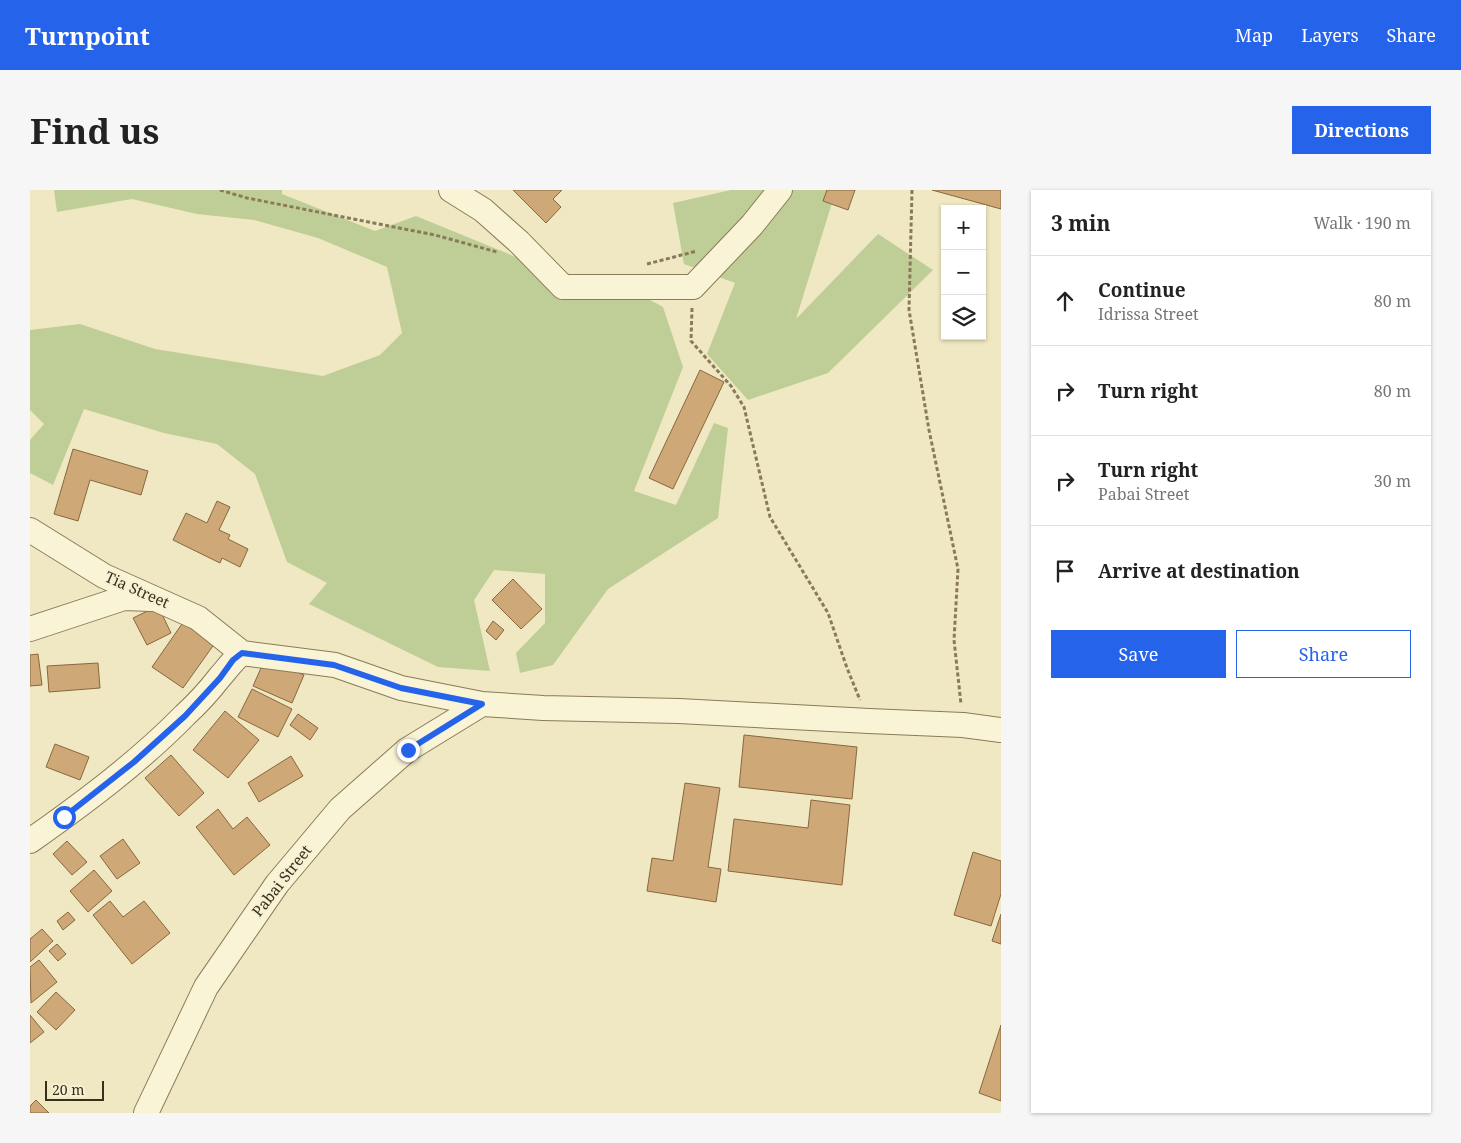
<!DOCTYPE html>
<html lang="en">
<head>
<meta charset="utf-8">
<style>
  body { margin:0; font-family:"Noto Serif",serif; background:#f6f6f6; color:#222 }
  .controls { position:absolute; right:15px; top:15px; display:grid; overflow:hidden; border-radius:0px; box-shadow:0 1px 4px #0004 }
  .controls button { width:45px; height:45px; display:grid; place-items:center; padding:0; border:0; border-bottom:1px solid #e0e0e0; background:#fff; color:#222; font:25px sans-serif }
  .scale { position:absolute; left:15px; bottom:12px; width:59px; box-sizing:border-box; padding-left:5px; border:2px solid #392f1d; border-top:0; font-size:14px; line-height:18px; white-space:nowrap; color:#392f1d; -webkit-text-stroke:4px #f6f1d2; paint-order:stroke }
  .stop { position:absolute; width:15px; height:15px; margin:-11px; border:4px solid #2563eb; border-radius:50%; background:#fff }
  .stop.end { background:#2563eb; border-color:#fff; box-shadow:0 1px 5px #0008 }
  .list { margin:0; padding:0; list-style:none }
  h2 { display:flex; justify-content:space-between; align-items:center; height:65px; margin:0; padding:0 20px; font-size:21px }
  h2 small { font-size:16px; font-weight:400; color:#767676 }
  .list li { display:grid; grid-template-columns:32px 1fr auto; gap:15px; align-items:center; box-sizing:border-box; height:90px; padding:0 20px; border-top:1px solid #e0e0e0 }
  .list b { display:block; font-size:19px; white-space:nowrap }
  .list p { margin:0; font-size:16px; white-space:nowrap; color:#767676 }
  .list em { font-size:16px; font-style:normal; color:#767676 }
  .actions { display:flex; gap:10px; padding:15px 20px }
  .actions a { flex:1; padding:11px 0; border:1px solid #2563eb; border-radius:0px; text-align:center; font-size:18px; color:#2563eb }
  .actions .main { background:#2563eb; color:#fff }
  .icon { flex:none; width:28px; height:28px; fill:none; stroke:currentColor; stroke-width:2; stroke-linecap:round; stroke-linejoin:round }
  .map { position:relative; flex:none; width:971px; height:923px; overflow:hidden; border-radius:0px }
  header { display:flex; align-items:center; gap:30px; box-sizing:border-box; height:70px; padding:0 25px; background:#2563eb; color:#fff }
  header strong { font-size:24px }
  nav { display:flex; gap:28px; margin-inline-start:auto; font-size:18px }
  .intro { display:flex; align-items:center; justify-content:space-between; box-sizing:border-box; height:120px; padding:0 30px }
  h1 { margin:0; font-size:35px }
  .button { padding:12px 22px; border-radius:0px; background:#2563eb; color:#fff; font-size:18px; font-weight:700 }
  main { display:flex; gap:30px; padding:0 30px }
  aside { flex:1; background:#fff; border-radius:0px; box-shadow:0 1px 4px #0004 }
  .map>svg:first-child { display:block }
  .green { fill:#bfce96 }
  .building { fill:#cea877; stroke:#89673e }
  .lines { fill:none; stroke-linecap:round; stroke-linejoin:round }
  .minor-casing { stroke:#8a7a59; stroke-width:26 }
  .path { stroke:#8a7a59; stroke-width:3; stroke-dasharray:4 2.5; stroke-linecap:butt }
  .minor { stroke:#faf4d6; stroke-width:24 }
  .route { stroke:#2563eb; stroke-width:6 }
  .labels { text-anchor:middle; stroke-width:4; stroke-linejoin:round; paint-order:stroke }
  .street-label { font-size:15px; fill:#392f1d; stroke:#f6f1d2 }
</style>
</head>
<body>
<header>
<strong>Turnpoint</strong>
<nav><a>Map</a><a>Layers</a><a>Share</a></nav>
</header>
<div class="intro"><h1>Find us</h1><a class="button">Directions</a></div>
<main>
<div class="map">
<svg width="971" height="923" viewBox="0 0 971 923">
  <rect width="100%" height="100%" fill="#efe8c2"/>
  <path class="green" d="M24 0H252V4L345 41 386 26 515 79 591 94 633 117 653 177 604 301 646 315 684 233 698 238 688 328 578 399 523 475 490 483 486 463 515 433V384L464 380 444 410 460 481 408 477 279 414 297 393 257 372 225 284 187 254 134 243 54 219 23 295 0 283V250L14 234 0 220V140L50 134 125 159 293 186 350 165 372 143 357 77 288 48 224 30 167 24 102 9 27 22Z
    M701 0H806L766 129 848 44 903 80 798 183 718 210 677 164 705 93 654 74 643 13Z"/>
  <path class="building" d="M483 0H532L523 9 531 17 516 33Z
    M797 0H825L818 20 793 11Z
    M902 0H971V19Z
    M670 180 694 192 643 299 619 288Z
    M43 259 118 281 111 305 60 290 48 331 24 324Z
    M187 311 200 317 189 340 200 345 198 349 218 359 210 377 192 368 190 373 143 350 156 323 177 333Z
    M483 389 512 419 491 439 462 410Z
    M128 416 141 443 117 455 103 428Z
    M154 431 185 453 153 498 122 477Z
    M463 431 474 440 466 450 456 441Z
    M8 464 12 495 0 496V465Z
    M235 469 274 485 262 513 223 496Z
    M68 473 70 498 19 502 17 476Z
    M222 499 262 519 248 547 208 527Z
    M195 521 229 550 198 588 163 560Z
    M268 524 288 538 280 550 260 535Z
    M714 545 827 557 822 609 709 597Z
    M25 554 59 567 50 590 16 577Z
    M141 565 174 603 149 626 115 588Z
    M261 566 273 586 229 612 218 593Z
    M655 593 690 598 678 677 691 679 686 712 617 701 622 668 643 671Z
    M781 610 820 615 812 695 698 681 704 629 778 638Z
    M188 619 203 639 217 627 240 655 204 685 166 637Z
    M93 649 110 673 87 689 70 666Z
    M37 651 57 672 42 685 23 664Z
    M943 662 971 671V704L961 736 924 725Z
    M64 680 82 701 58 722 40 701Z
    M80 711 93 727 114 711 140 743 102 774 63 725Z
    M38 722 45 730 33 740 27 731Z
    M971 724V754L962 751Z
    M12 739 23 751 0 772V749Z
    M27 754 36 764 28 771 19 761Z
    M9 770 27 792 1 813 0 777Z
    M26 802 45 820 26 840 7 822Z
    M0 825 14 842 0 853Z
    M971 835V911L949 903Z
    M6 910 19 923H0V916Z"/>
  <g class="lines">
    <g class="minor-casing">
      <path id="minor" d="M421 0 453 20 489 52 533 97H663L722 35 750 0
        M0 340 74 386 168 428 212 463
        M0 439 94 408 121 409
        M212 463 305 475 371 498 452 514 513 518 649 521 839 531 933 535 971 540
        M0 651C54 613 109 572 155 525 167 514 179 501 189 488 197 479 203 470 212 463
        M116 923 176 797 247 694 310 619 377 560 452 514"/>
    </g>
    <path class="path" d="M190 0 217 8 405 45 467 62
      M882 0 879 120 899 240 928 379 924 450 931 514
      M617 74 667 61
      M662 118 661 151 701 196 714 217 740 327 798 423 817 478 830 510"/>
    <use href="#minor" class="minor"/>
  </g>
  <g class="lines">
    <path class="route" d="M34 627 104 572 155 526 190 488 203 470 212 463 304 475 371 498 452 514 378 560"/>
  </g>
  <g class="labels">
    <g class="street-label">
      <text transform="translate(107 400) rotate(24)" y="5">Tia Street</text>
      <text transform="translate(252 691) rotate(-52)" y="5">Pabai Street</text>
    </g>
  </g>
</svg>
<div class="controls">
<button>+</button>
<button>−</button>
<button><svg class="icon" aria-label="layers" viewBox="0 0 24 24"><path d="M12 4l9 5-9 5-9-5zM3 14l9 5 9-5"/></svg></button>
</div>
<div class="scale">20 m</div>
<div class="stop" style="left:34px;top:627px"></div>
<div class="stop end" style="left:378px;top:560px"></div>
</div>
<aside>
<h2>3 min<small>Walk · 190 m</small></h2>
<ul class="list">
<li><svg class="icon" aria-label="ahead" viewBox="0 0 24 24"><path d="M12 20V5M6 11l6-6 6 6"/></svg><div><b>Continue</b><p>Idrissa Street</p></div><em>80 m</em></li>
<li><svg class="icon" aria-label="right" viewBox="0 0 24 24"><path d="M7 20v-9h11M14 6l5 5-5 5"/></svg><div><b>Turn right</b></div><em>80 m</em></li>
<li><svg class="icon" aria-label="right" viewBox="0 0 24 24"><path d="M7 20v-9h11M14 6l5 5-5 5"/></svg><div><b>Turn right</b><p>Pabai Street</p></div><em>30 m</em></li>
<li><svg class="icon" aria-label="arrive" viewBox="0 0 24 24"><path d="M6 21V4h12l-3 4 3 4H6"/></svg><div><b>Arrive at destination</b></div></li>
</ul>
<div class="actions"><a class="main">Save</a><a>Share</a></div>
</aside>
</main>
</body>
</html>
